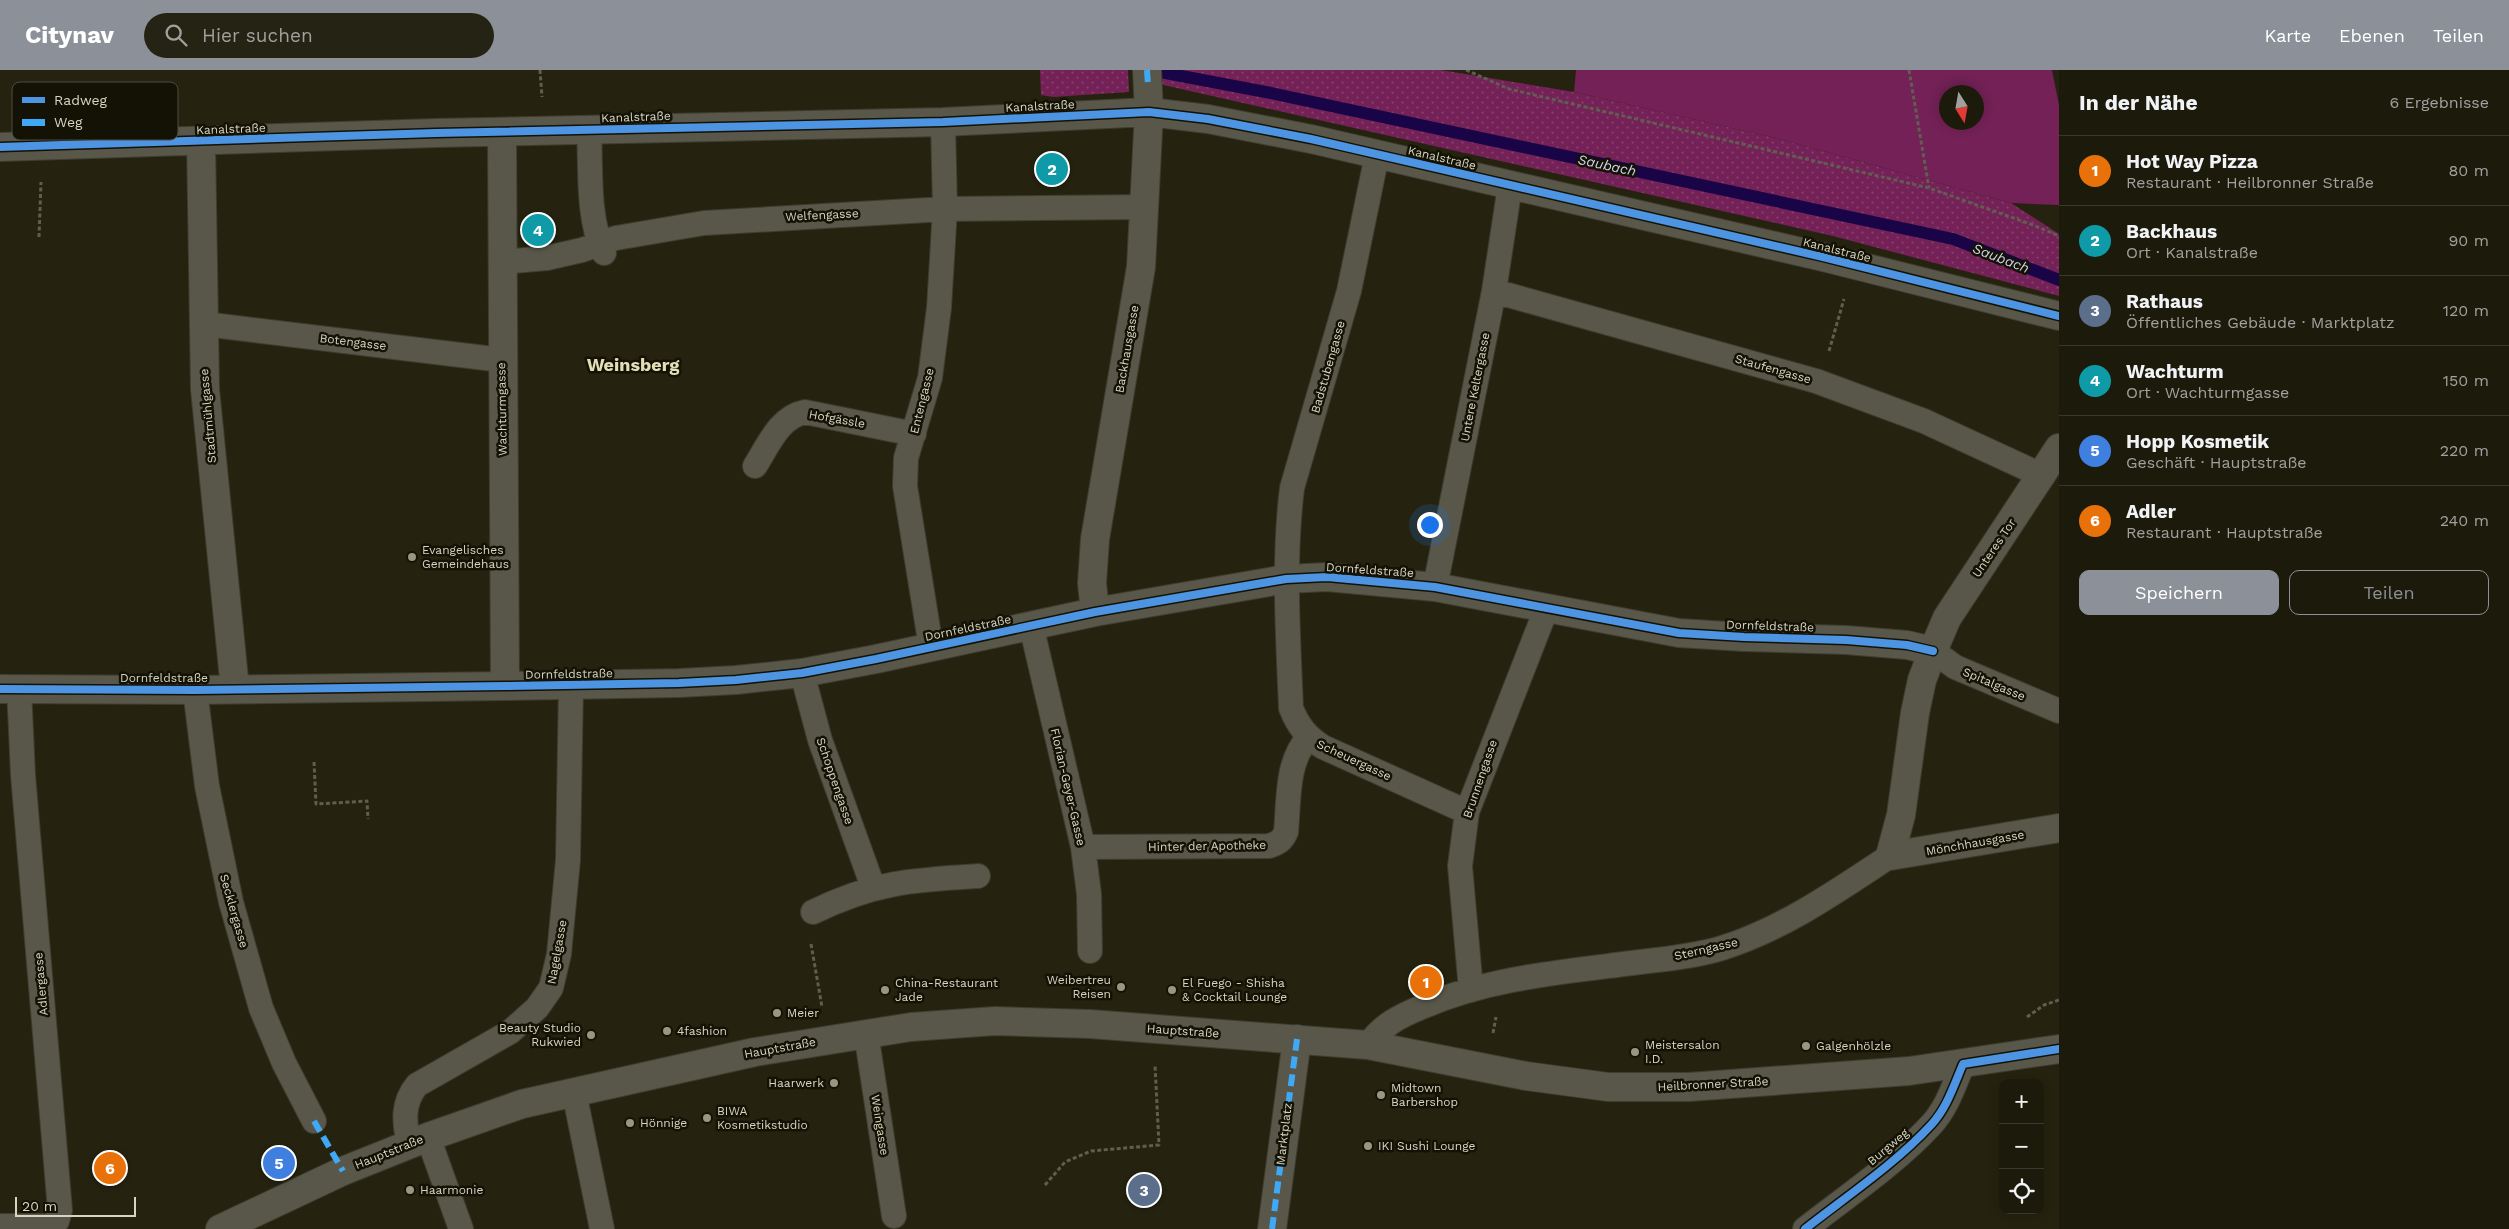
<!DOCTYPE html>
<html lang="de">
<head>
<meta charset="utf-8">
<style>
  body { margin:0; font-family:"Work Sans",sans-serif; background:#252314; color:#f1f3f6 }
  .controls { position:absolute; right:15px; bottom:15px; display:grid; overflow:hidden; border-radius:10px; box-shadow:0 2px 12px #0003 }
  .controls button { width:45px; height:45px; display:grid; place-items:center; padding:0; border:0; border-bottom:1px solid #3a382c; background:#1c1a0b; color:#f1f3f6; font:25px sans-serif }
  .compass { position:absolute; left:1939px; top:15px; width:45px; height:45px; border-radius:50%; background:#1c1a0b; box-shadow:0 2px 12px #0003; rotate:169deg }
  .scale { position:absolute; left:15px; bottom:12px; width:121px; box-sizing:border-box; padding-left:5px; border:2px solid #d7d5c2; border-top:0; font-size:14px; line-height:18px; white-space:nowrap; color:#d7d5c2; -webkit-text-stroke:4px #141205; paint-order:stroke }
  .you { position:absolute; left:1429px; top:454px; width:18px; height:18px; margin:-12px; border:4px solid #fff; border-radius:50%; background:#1a73e8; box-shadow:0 0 0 8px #1a73e833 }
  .badge { display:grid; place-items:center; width:32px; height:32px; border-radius:50%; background:#8c9099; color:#fff; font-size:16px; font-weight:700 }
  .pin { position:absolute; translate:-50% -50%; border:2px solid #fff; box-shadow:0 1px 5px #0006 }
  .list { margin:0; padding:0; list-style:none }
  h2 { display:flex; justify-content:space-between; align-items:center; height:65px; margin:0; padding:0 20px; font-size:21px }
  h2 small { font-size:16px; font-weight:400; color:#a0a19d }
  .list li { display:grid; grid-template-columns:32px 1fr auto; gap:15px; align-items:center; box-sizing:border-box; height:70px; padding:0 20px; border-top:1px solid #3a382c }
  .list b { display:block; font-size:19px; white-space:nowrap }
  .list p { margin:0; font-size:16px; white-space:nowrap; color:#a0a19d }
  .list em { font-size:16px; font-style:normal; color:#a0a19d }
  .actions { display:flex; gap:10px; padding:15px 20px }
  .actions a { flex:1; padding:11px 0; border:1px solid #8c9099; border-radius:10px; text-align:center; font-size:18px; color:#8c9099 }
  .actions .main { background:#8c9099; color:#fff }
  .icon { flex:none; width:28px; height:28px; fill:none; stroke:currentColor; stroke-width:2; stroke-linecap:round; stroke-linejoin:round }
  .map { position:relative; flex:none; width:2059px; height:1159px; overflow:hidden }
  header { display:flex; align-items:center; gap:30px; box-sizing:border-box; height:70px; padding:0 25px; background:#8c9099; color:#fff }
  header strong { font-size:24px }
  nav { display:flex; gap:28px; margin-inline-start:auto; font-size:18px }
  .search { width:350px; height:45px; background:#252314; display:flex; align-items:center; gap:12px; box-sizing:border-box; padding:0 18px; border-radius:28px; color:#a0a19d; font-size:19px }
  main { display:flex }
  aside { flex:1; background:#1c1a0b }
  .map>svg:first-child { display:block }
  .grass { fill:url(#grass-dots) }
  .green { fill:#732156; fill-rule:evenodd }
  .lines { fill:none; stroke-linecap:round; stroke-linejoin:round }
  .stream { stroke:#190448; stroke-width:12 }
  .service-casing { stroke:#3e3d30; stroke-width:26 }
  .minor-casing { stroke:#3e3d30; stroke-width:30 }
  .tertiary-casing { stroke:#3e3d30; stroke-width:30 }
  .path { stroke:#605e51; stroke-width:3; stroke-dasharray:4 2.5; stroke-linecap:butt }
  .service { stroke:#585749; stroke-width:24 }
  .minor { stroke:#585749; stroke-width:28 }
  .tertiary { stroke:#585749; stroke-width:28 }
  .quiet { stroke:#3fa9f5; stroke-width:6; stroke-dasharray:12 6; stroke-linecap:butt }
  .cycleway-casing { stroke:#141205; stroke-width:11 }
  .cycleway { stroke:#4d94e3; stroke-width:8 }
  .poi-dot { fill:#999783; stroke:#141205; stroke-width:2 }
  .labels { text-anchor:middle; stroke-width:5; stroke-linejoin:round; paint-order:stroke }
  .street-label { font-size:12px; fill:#d7d5c2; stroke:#141205 }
  .poi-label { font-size:12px; fill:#d7d5c2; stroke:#141205; text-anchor:start }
  .water-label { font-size:14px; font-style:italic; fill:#d2d3ee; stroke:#141205 }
  .district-label { font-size:18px; font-weight:bold; fill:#e2dfb7; stroke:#141205 }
  .key { fill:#141205; stroke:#4e4c3e; stroke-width:1 }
  .key-label { font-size:14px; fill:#d7d5c2 }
</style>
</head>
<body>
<header>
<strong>Citynav</strong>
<div class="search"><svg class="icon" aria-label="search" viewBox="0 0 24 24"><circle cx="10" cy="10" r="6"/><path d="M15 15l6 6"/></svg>Hier suchen</div>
<nav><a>Karte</a><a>Ebenen</a><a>Teilen</a></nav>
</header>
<main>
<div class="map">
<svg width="2059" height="1159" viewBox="0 0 2059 1159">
  <defs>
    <pattern id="grass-dots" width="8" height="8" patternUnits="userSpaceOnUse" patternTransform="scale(1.25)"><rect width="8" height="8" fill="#732156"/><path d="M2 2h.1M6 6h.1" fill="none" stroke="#86406d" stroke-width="1.8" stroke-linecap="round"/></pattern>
  </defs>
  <rect width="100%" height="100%" fill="#25230f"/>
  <path class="grass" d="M1040 0H1128L1129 22 1053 27 1041 25Z
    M1161 0H1441L1574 22 1776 68 2011 133 2059 164V226L1833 166 1159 14Z"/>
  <path class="green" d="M1576 0H2052L2059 35V135L2011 133 1776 68 1574 22ZM1946 22H1976V52H1946Z"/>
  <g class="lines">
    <path class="stream" d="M1150 0 1271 23 1953 169 2059 210"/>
    <g class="service-casing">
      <path id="service" d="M589 60C591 98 587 149 604 183
        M1377 85 1349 221 1292 418C1283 491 1288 565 1291 638 1298 656 1307 667 1323 677L1467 742
        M502 192 547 188 582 180 616 168 704 153 945 139 1145 137
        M1494 221 1816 311 1924 351 2043 406
        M204 254 502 290
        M755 396C768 376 779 347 805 342L914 364
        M1435 517 1494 221 1510 116
        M1031 555 1083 777 1089 824 1090 881
        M931 577 905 416 906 388 930 308 939 238 945 139 943 52
        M1933 581 1955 597 2059 641
        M802 603 820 670 873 817
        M195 620 207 716 231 832 261 938 284 993 314 1051
        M1083 777 1269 776C1278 773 1282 771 1286 762 1289 731 1286 692 1308 668
        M813 842C874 812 912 810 978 806
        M1471 920 1460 796 1467 742 1547 537
        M866 963 894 1146
        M1368 975C1382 955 1400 946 1422 937 1489 908 1561 902 1632 893 1662 889 1693 887 1722 878 1783 859 1837 821 1890 786
        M574 1022 602 1159
        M428 1067 461 1159
        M409 1074C404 1052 402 1033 417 1015L510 962 537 938 551 918 559 884 568 790 571 615
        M0 1156H48L57 1151 60 1140 23 705 19 618
        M1805 1159C1847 1126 1895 1094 1931 1055 1947 1038 1954 1015 1963 994"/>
    </g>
    <g class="minor-casing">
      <path id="minor" d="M502 62 505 616
        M201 71 205 319 235 619
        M0 77 436 63 943 52 1149 42 1208 49 1311 69 1823 187 2059 246
        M2059 378 1947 548 1933 581 1922 610 1915 643 1901 745 1890 786 2059 758
        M1095 542 1092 513 1095 469 1141 197 1149 42 1147 0
        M0 619 195 620 505 616 679 613 736 610 802 603 876 589 1095 542 1286 509 1327 507 1435 517 1679 563 1744 567 1846 570 1907 575 1933 581
        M1272 1159 1297 969"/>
    </g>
    <g class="tertiary-casing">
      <path id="tertiary" d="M220 1159 343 1101 428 1067 522 1034 755 982 911 957 995 951 1090 954 1368 975 1526 1006 1608 1017H1689L1909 1001 2059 979"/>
    </g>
    <path class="path" d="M540 0 542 27
      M1466 0 1509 19 1929 118 2033 155 2059 166
      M1909 0 1929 118
      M39 167 41 112
      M1829 281 1844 229
      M314 692 316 734 367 731 368 749
      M811 874 822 937
      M2027 947 2044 935 2059 930
      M1493 963 1496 947
      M1045 1115 1065 1092 1091 1081 1159 1075 1155 995"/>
    <use href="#service" class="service"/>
    <use href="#minor" class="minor"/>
    <use href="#tertiary" class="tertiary"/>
    <path class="quiet" d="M1147 0 1148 15
      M314 1051 343 1101
      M1272 1159 1297 969"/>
    <g class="cycleway-casing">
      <path id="cycleway" d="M0 77 436 63 943 52 1149 42 1208 49 1311 69 1823 187 2059 246
        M0 619 195 620 505 616 679 613 736 610 802 603 876 589 1095 542 1286 509 1327 507 1435 517 1679 563 1744 567 1846 570 1907 575 1933 581
        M1805 1159C1847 1126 1895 1094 1931 1055 1947 1038 1954 1015 1963 994L2059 979"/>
    </g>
    <use href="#cycleway" class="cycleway"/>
  </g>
  <g class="poi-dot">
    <circle cx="412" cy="487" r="5"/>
    <circle cx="1121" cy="917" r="5"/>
    <circle cx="885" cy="920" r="5"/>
    <circle cx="1172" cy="920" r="5"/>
    <circle cx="777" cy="943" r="5"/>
    <circle cx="667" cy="961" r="5"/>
    <circle cx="591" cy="965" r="5"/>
    <circle cx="1806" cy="976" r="5"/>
    <circle cx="1635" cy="982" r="5"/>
    <circle cx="834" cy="1013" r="5"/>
    <circle cx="1381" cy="1025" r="5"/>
    <circle cx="707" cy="1048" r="5"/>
    <circle cx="630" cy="1053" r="5"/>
    <circle cx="1368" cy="1076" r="5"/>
    <circle cx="410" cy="1120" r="5"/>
  </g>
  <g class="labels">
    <g class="street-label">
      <text transform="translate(1040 36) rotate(-3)" y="4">Kanalstraße</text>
      <text transform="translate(636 47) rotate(-2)" y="4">Kanalstraße</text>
      <text transform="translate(231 59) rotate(-2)" y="4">Kanalstraße</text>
      <text transform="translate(1442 88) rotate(13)" y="4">Kanalstraße</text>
      <text transform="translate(822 145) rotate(-3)" y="4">Welfengasse</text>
      <text transform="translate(1837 180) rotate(14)" y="4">Kanalstraße</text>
      <text transform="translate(353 272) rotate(7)" y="4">Botengasse</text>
      <text transform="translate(1127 279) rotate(-80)" y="4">Backhausgasse</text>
      <text transform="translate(1328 297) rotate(-74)" y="4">Badstubengasse</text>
      <text transform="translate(1773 299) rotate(16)" y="4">Staufengasse</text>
      <text transform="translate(1475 317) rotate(-79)" y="4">Untere Keltergasse</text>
      <text transform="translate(922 331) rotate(-76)" y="4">Entengasse</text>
      <text transform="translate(502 339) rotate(-91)" y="4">Wachturmgasse</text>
      <text transform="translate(208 346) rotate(-95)" y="4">Stadtmühlgasse</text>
      <text transform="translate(837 349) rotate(10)" y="4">Hofgässle</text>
      <text transform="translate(1994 478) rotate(-56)" y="4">Unteres Tor</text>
      <text transform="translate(1370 500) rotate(4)" y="4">Dornfeldstraße</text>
      <text transform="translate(1770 556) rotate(2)" y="4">Dornfeldstraße</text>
      <text transform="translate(968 558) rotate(-12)" y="4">Dornfeldstraße</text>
      <text transform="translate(569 604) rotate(-1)" y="4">Dornfeldstraße</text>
      <text x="164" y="612">Dornfeldstraße</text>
      <text transform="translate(1994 614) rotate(23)" y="4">Spitalgasse</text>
      <text transform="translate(1354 690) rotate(25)" y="4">Scheuergasse</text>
      <text transform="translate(1480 709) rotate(-71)" y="4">Brunnengasse</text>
      <text transform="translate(835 711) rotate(71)" y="4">Schoppengasse</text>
      <text transform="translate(1068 717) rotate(77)" y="4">Florian-Geyer-Gasse</text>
      <text transform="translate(1975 773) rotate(-10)" y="4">Mönchhausgasse</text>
      <text transform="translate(1207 776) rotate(-1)" y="4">Hinter der Apotheke</text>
      <text transform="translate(234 841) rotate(74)" y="4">Secklergasse</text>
      <text transform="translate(1706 879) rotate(-13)" y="4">Sterngasse</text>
      <text transform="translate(557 882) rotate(-80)" y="4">Nagelgasse</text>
      <text transform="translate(41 914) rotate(-95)" y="4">Adlergasse</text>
      <text transform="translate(1183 961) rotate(4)" y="4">Hauptstraße</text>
      <text transform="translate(780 978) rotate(-10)" y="4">Hauptstraße</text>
      <text transform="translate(1713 1014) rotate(-3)" y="4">Heilbronner Straße</text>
      <text transform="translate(880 1055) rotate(81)" y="4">Weingasse</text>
      <text transform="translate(1284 1064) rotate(-83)" y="4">Marktplatz</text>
      <text transform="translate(1888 1077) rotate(-40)" y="4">Burgweg</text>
      <text transform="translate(389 1082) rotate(-22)" y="4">Hauptstraße</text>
    </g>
    <g class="poi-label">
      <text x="422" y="484">Evangelisches<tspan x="422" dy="14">Gemeindehaus</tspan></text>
      <text x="1111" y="914" text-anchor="end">Weibertreu<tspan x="1111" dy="14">Reisen</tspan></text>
      <text x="895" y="917">China-Restaurant<tspan x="895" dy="14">Jade</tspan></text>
      <text x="1182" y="917">El Fuego - Shisha<tspan x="1182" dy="14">&amp; Cocktail Lounge</tspan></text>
      <text x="787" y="947">Meier</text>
      <text x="581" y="962" text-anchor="end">Beauty Studio<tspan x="581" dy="14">Rukwied</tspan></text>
      <text x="677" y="965">4fashion</text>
      <text x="1645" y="979">Meistersalon<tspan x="1645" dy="14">I.D.</tspan></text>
      <text x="1816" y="980">Galgenhölzle</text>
      <text x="824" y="1017" text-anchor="end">Haarwerk</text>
      <text x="1391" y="1022">Midtown<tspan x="1391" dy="14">Barbershop</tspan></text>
      <text x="717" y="1045">BIWA<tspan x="717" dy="14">Kosmetikstudio</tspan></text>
      <text x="640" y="1057">Hönnige</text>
      <text x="1378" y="1080">IKI Sushi Lounge</text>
      <text x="420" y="1124">Haarmonie</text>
    </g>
    <g class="water-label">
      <text transform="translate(1607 95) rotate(12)" y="5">Saubach</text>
      <text transform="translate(2001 188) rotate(21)" y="5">Saubach</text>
    </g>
    <g class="district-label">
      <text x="633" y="301">Weinsberg</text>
    </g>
  </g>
  <rect x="12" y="12" width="166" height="58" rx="8" class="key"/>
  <rect x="22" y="27" width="23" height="6" fill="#4d94e3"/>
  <rect x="22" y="49" width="23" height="7" fill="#3fa9f5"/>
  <g class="key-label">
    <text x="54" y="35">Radweg</text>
    <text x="54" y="57">Weg</text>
  </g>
</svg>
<div class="controls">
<button>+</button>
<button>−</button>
<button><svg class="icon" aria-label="locate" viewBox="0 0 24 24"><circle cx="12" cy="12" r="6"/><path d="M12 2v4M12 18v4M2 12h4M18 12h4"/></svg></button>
</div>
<svg class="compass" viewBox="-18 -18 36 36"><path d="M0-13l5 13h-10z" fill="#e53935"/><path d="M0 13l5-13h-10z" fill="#a0a19d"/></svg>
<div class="scale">20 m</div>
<div class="you"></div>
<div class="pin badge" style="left:1426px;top:912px;background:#e8710a">1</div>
<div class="pin badge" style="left:1052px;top:99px;background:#0f9aa8">2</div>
<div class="pin badge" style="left:1144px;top:1120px;background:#5c6f8a">3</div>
<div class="pin badge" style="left:538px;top:160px;background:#0f9aa8">4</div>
<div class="pin badge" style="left:279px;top:1093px;background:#3f7fe0">5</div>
<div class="pin badge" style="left:110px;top:1098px;background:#e8710a">6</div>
</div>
<aside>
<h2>In der Nähe<small>6 Ergebnisse</small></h2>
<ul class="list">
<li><span class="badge" style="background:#e8710a">1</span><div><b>Hot Way Pizza</b><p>Restaurant · Heilbronner Straße</p></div><em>80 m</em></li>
<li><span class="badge" style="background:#0f9aa8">2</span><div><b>Backhaus</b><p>Ort · Kanalstraße</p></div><em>90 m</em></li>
<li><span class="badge" style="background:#5c6f8a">3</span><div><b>Rathaus</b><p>Öffentliches Gebäude · Marktplatz</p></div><em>120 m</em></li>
<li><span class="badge" style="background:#0f9aa8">4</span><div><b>Wachturm</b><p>Ort · Wachturmgasse</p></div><em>150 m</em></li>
<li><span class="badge" style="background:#3f7fe0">5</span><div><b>Hopp Kosmetik</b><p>Geschäft · Hauptstraße</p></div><em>220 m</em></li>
<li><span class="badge" style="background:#e8710a">6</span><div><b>Adler</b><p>Restaurant · Hauptstraße</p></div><em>240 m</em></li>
</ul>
<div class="actions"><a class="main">Speichern</a><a>Teilen</a></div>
</aside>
</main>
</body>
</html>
